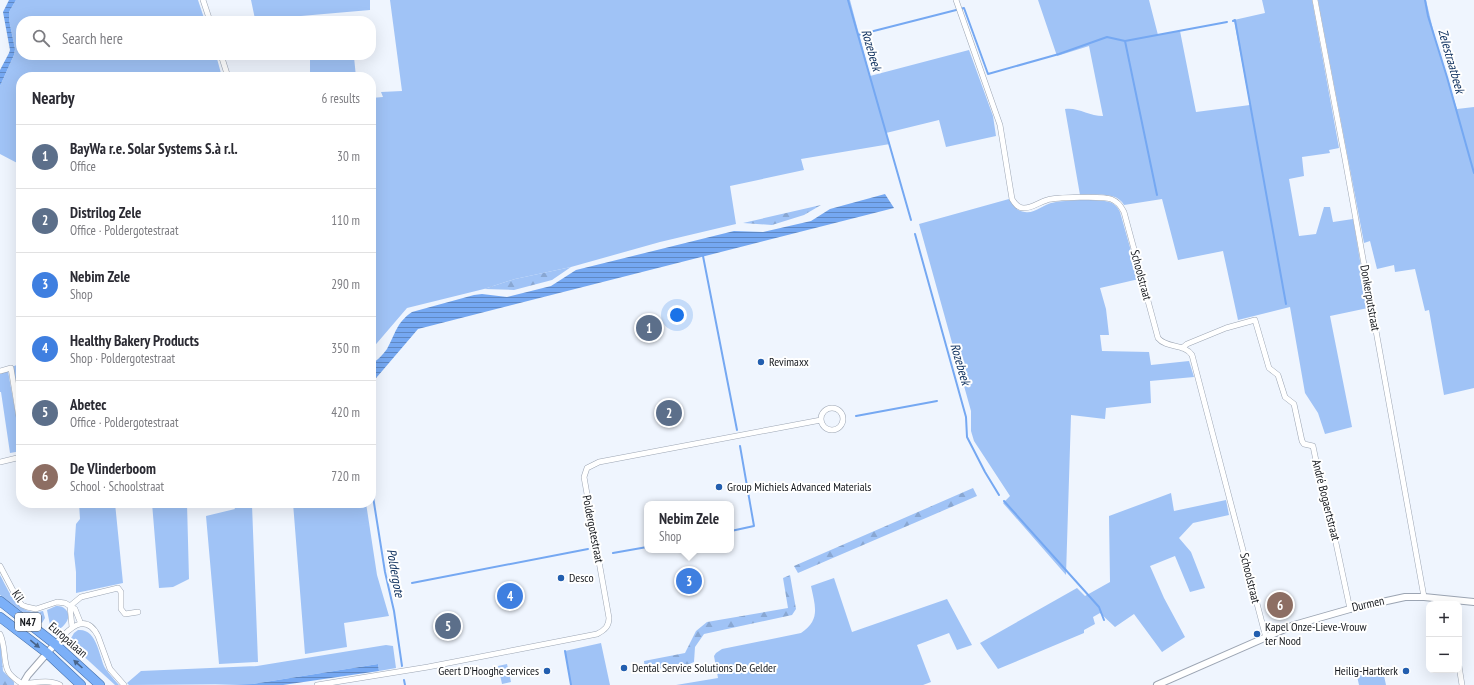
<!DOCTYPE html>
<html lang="en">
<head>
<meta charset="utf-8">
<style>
  body { margin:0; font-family:"PT Sans Narrow",sans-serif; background:#f7f7f7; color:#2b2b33 }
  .controls { position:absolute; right:12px; bottom:12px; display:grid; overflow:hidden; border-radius:8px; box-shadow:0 4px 16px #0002 }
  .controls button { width:36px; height:36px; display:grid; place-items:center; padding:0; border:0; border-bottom:1px solid #e1e1e2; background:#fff; color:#2b2b33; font:20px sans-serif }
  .you { position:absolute; left:677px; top:315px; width:14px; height:14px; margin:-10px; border:3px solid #fff; border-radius:50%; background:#1a73e8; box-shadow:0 0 0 6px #1a73e833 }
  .badge { display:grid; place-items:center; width:26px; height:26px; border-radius:50%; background:#0b8043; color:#fff; font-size:13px; font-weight:700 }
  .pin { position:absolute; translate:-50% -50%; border:2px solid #fff; box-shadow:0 1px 4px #0006 }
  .popup { position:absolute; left:644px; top:501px; width:90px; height:52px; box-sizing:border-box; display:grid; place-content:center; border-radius:8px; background:#fff; filter:drop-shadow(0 1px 3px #0005); font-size:13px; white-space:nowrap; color:#7c7c81 }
  .popup b { font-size:15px; color:#2b2b33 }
  .popup::after { content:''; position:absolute; left:50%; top:100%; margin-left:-8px; border:8px solid transparent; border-top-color:#fff }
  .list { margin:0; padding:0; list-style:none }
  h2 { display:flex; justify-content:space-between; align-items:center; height:52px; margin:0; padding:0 16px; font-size:17px }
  h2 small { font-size:13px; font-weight:400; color:#7c7c81 }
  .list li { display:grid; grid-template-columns:26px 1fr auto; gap:12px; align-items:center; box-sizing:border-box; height:64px; padding:0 16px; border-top:1px solid #e1e1e2 }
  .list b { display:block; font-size:15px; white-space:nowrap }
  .list p { margin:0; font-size:13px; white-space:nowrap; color:#7c7c81 }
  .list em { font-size:13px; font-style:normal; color:#7c7c81 }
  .icon { flex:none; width:22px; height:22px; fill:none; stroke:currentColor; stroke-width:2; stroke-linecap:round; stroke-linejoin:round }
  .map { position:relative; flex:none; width:1474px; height:685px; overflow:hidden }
  .search { position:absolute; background:#fff; box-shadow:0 4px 16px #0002; left:16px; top:16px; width:360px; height:44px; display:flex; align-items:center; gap:10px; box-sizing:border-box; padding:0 14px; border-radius:16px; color:#7c7c81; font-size:15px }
  .panel { position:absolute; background:#fff; box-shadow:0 4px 16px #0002; left:16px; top:72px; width:360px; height:436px; border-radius:16px }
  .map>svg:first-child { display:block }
  .green { fill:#a0c3f6 }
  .forest { fill:url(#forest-firs) }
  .water { fill:url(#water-rules) }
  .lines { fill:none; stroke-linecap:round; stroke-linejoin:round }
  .stream { stroke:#75a8f2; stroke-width:2 }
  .minor-casing { stroke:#9ca5b3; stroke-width:6 }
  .tertiary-casing { stroke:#9ca5b3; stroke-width:8 }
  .trunk-casing { stroke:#436eaa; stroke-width:10 }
  .minor { stroke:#fff; stroke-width:5 }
  .tertiary { stroke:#fff; stroke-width:6 }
  .trunk { stroke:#7cb0f8; stroke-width:9 }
  .oneway { fill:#48648a }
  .poi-dot { fill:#225eaf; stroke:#fff; stroke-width:1.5 }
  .labels { text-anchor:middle; stroke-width:4; stroke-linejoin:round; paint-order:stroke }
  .shield { fill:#fff; stroke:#5b5d61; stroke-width:1 }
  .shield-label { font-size:11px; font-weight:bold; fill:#15181d }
  .street-label { font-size:12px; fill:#15181d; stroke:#fff }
  .poi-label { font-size:12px; fill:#15181d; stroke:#fff; text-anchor:start }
  .water-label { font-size:13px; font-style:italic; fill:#0d2f5d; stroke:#fff }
</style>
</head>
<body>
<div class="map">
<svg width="1474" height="685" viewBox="0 0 1474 685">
  <defs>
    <pattern id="forest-firs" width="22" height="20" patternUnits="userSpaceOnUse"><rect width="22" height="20" fill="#a0c3f6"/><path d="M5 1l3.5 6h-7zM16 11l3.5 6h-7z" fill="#89a7d2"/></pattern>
    <pattern id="water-rules" width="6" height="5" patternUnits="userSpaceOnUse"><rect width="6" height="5" fill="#75a8f2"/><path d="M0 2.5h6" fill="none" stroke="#5f88c3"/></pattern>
  </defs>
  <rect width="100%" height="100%" fill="#eff5fe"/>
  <path class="green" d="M16 0H198L205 21H21V55H216L222 77H21V165L0 154V86L14 55 15 49 9 20V12Z
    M251 0H370V10L301 16 300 21H266L265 18 255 19Z
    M390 0H850L870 76 969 50 993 116 996 136 946 147 939 120 886 133 890 144 801 159 804 170 730 186 736 224 660 242 571 267 515 279 484 289 407 308 371 350V98L383 97 381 92 402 91Z
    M1038 0H1149L1158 35 1180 31 1196 112 1250 105 1234 20 1265 13 1262 0H1312L1339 148 1329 150 1330 153 1302 157 1304 176 1289 179 1299 236 1316 234 1324 207H1330L1333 222 1353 219 1368 308 1330 316 1352 427 1325 434 1318 413 1305 393 1290 307 1238 320 1223 251 1178 260 1162 199 1124 205C1117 191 1094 195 1080 195L1065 109C1078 107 1089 116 1103 116L1089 46 1057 56Z
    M1318 0H1426L1437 46 1457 109 1474 107V388L1444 395 1429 310 1425 311 1415 269 1395 272 1394 265 1377 269 1370 241 1364 243Z
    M226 55H295L228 59Z
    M310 55H344L345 57H354L356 77H310Z
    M1009 199C1013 206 1017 211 1025 212 1034 214 1043 205 1051 203 1062 200 1102 198 1112 203 1116 205 1118 208 1120 212L1139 279 1100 288 1106 309 1109 335H1100L1102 351 1149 352 1151 365 1189 361 1194 377 1150 381 1151 403 1106 408 1105 419 1071 415 1066 575 1003 503 1010 496 974 441 971 431V411L919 224Z
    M21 363V394L17 393 12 367Z
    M8 371 21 444V451L10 453 1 392H0V374Z
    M1171 493 1174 511 1226 500 1229 515 1193 523 1179 538 1191 552 1205 588 1190 592 1175 556 1150 566 1164 598 1185 637 1162 652 1134 614 1115 627 1100 613 1093 617 1095 624 1084 630V633L998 669 980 643 1077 588 1085 596 1110 582 1109 516Z
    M79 503H115L123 583 76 593V572L74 554 76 524 80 519Z
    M152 503H187L189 579 173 587 159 588Z
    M232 503H258L252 505 258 662 219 664 206 516 235 509Z
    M293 503H366L377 575 389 616 344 623 347 647 305 654Z
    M0 575C10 593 18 617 43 611L45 618 42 623 28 616 0 595Z
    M834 578 852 632 947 599 972 645 957 650 949 633 917 645 931 682 923 685H676L718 678 714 656 716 653 722 649 801 633C821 620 815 606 811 586Z
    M56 606C65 605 71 613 67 621 65 625 61 628 57 631L50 625 47 610Z
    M78 630C97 628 99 656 105 668 109 674 114 679 119 685H115L78 651 80 648 70 640 74 633Z
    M601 643 610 685H571L565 651Z
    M386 645 393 646 396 668 379 671 378 664 253 684 129 685 127 683 141 671 257 666Z
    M507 664 511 682 502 684 498 666Z
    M1383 671 1386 685H1359L1357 676Z"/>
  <path class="forest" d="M821 205 804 215 772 225 743 223Z
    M571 267 552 280 514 290 484 289 515 279Z
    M973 488 977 496 798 573 794 566Z
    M790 575 796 609 792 615 704 634 695 647 694 662 687 665 645 670 644 661 685 653 696 631 707 622 788 608 783 578Z
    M0 640 3 671 14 682V685H0Z"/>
  <path class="water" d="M9 0H16L9 12V20L15 49 14 55 0 86V70L9 53 10 50 3 12Z
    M885 194 894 208 418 329 371 384V365C377 360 383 355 387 349 396 333 396 323 412 312L474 295 482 294 507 297 551 286 576 270 734 231 763 232 811 221 830 209Z
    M378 664 379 671 283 685H215L253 684Z"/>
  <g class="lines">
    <path class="stream" d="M848 0 911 220
      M1425 0 1428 16 1447 77 1474 173
      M1233 21 1235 20 1286 304
      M858 35 964 8 988 74 1059 54 1107 37 1125 41 1227 22
      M1125 41 1157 195
      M915 234 966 417 967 437 985 472 999 495
      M703 256 737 430
      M856 416 937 401
      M371 484 385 572 394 611 402 666
      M1004 501 1099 607 1104 620
      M731 531 754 526 740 446
      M613 553 647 547
      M412 583 588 549
      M565 651 571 685
      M404 680 405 685"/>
    <g class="minor-casing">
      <path id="minor" d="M203 0 210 21
        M956 0 1000 125 1012 199C1015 204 1018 208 1024 208 1033 208 1039 202 1047 200 1056 197 1104 196 1111 199 1118 202 1120 205 1124 212L1158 338C1167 349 1184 343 1192 355L1266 638
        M1315 0 1345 159 1424 597
        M221 55 228 77
        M1182 348 1187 344 1226 328 1255 320 1269 368 1278 375 1285 397 1294 404 1302 441 1304 444 1313 446 1320 480 1333 529 1350 609
        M0 371 11 368 21 430
        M821 419a11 11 0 1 1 22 0a11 11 0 1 1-22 0Z
        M0 462 21 457
        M0 566 18 600 22 605 27 607 36 609 57 602 65 603 75 609 81 624
        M70 606 81 597 118 588 121 592V609L125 614 138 612
        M70 606 72 627
        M0 634C6 647 3 661 8 671 11 677 17 680 22 684 34 683 49 679 60 685
        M55 644C67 631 85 610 98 636L110 669 124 685
        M1459 666 1462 685
        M317 685 428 667 597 634C605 630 609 626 609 618L584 477 587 468 599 462 821 420"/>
    </g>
    <g class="tertiary-casing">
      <path id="tertiary" d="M22 685 28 675 55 644
        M1157 685 1294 625 1350 609 1405 597H1424L1474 602"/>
    </g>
    <g class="trunk-casing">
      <path id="trunk" d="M0 601 55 644 100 685
        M0 617 47 653 81 685"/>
    </g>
    <use href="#minor" class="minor"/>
    <use href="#tertiary" class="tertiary"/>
    <use href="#trunk" class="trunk"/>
  </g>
  <defs><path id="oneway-solid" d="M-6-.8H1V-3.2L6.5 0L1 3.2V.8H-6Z"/></defs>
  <g class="oneway">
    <use href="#oneway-solid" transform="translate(35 644) rotate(39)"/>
    <use href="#oneway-solid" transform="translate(78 664) rotate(-138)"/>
  </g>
  <g class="poi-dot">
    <circle cx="761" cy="362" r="4"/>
    <circle cx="719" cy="487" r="4"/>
    <circle cx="561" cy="578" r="4"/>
    <circle cx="1257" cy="634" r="4"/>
    <circle cx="624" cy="668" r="4"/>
    <circle cx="547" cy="671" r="4"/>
    <circle cx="1406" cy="671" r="4"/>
  </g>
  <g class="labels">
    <rect class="shield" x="15" y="613" width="26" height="18" rx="3"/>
    <g class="shield-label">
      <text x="28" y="626">N47</text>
    </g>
    <g class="street-label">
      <text transform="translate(1141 275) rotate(75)" y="4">Schoolstraat</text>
      <text transform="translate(1370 298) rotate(80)" y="4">Donkerputstraat</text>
      <text transform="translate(1326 500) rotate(76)" y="4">André Bogaertstraat</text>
      <text transform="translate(593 529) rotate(79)" y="4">Poldergotestraat</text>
      <text transform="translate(1250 578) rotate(76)" y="4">Schoolstraat</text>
      <text transform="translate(18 596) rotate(54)" y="4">Kil</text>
      <text transform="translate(1368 604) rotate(-13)" y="4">Durmen</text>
      <text transform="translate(68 640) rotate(41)" y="4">Europalaan</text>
    </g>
    <g class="poi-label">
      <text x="769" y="366">Revimaxx</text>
      <text x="727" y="491">Group Michiels Advanced Materials</text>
      <text x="569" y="582">Desco</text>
      <text x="1265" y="631">Kapel Onze-Lieve-Vrouw<tspan x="1265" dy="14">ter Nood</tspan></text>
      <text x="632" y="672">Dental Service Solutions De Gelder</text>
      <text x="539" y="675" text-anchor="end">Geert D'Hooghe services</text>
      <text x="1398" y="675" text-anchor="end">Heilig-Hartkerk</text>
    </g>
    <g class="water-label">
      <text transform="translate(872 50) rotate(74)" y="5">Rozebeek</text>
      <text transform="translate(1452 61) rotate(74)" y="5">Zelestraatbeek</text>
      <text transform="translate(961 364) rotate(74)" y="5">Rozebeek</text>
      <text transform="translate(396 573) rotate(80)" y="5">Poldergote</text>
    </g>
  </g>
</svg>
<div class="controls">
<button>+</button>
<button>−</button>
</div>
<div class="you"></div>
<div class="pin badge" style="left:649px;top:328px;background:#5c6f8a">1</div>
<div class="pin badge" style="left:669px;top:413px;background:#5c6f8a">2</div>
<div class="pin badge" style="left:689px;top:581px;background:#3f7fe0">3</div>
<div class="popup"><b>Nebim Zele</b>Shop</div>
<div class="pin badge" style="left:510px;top:596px;background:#3f7fe0">4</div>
<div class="pin badge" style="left:448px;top:626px;background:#5c6f8a">5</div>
<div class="pin badge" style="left:1280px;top:605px;background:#8d6e63">6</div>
<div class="search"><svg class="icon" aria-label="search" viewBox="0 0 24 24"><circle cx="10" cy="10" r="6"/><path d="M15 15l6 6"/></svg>Search here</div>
<section class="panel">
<h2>Nearby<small>6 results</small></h2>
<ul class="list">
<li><span class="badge" style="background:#5c6f8a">1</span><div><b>BayWa r.e. Solar Systems S.à r.l.</b><p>Office</p></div><em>30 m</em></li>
<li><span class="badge" style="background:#5c6f8a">2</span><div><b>Distrilog Zele</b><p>Office · Poldergotestraat</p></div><em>110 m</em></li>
<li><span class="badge" style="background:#3f7fe0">3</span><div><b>Nebim Zele</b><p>Shop</p></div><em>290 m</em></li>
<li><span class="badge" style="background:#3f7fe0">4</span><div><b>Healthy Bakery Products</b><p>Shop · Poldergotestraat</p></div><em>350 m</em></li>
<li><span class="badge" style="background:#5c6f8a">5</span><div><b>Abetec</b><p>Office · Poldergotestraat</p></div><em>420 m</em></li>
<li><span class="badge" style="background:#8d6e63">6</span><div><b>De Vlinderboom</b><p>School · Schoolstraat</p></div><em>720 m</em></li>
</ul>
</section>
</div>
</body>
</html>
